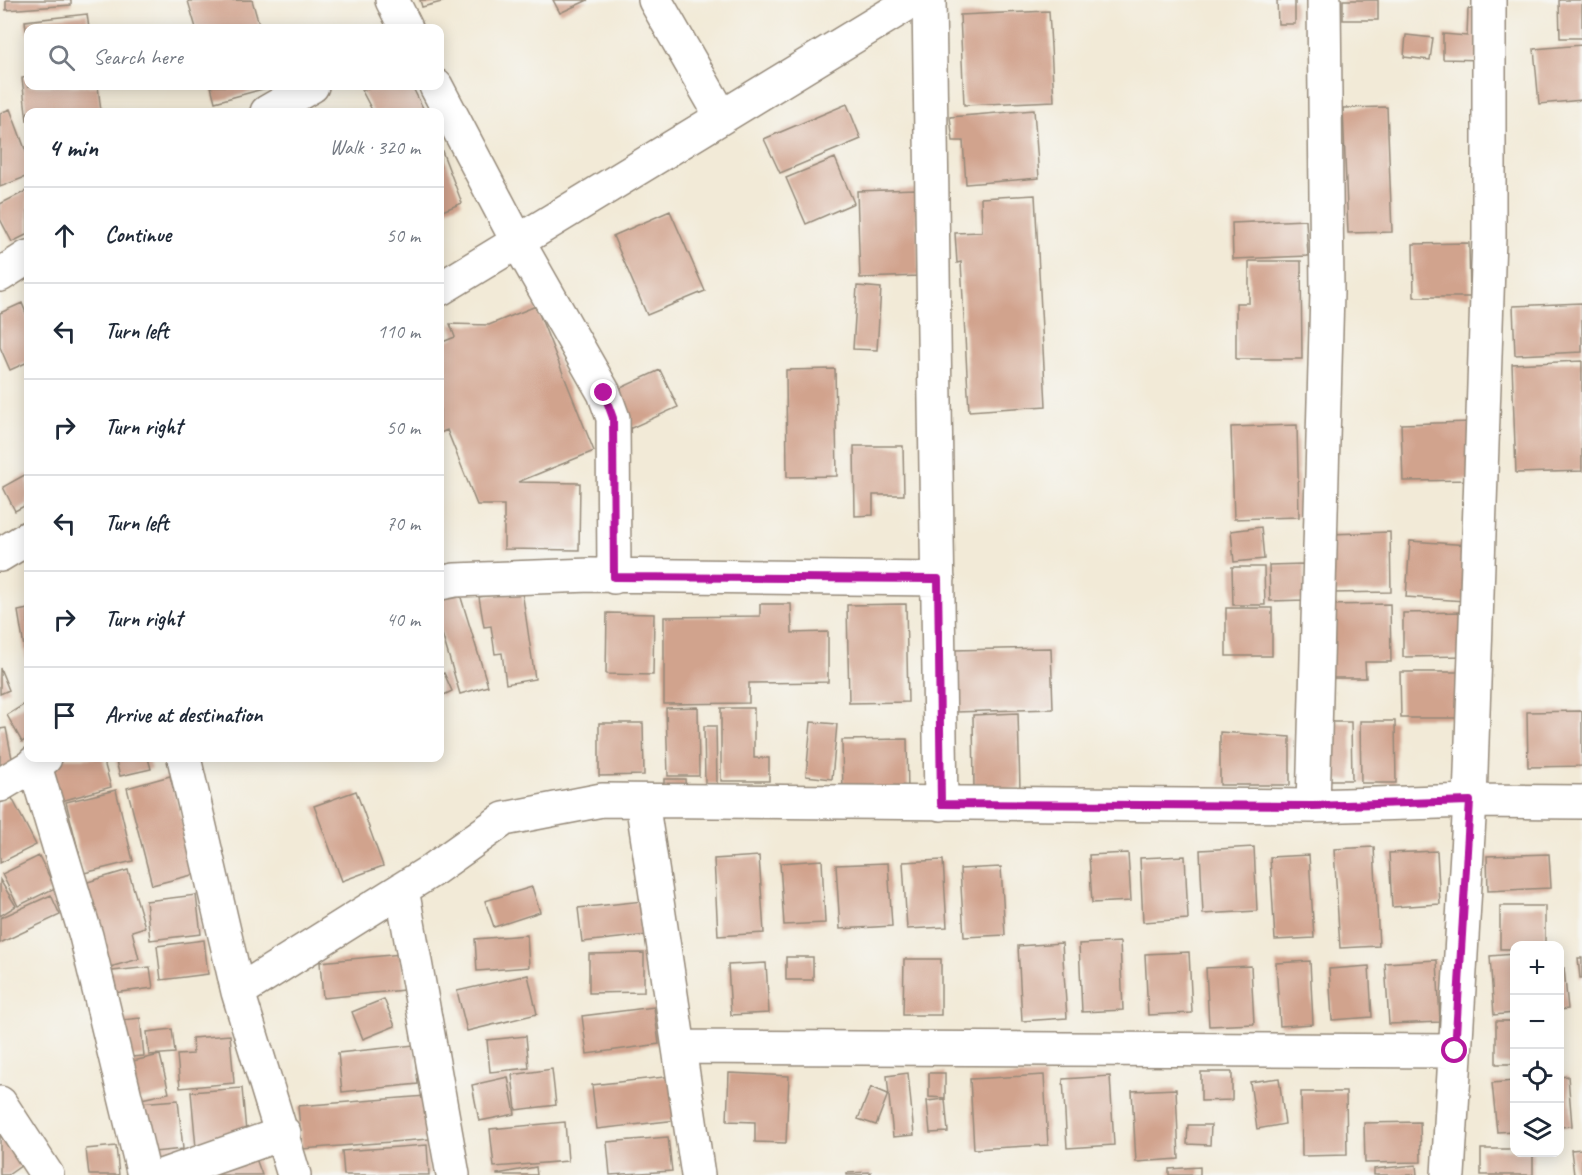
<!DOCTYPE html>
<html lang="en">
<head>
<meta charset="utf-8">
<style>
  body { margin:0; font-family:Caveat,sans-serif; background:#f6f6f7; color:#1f2937 }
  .controls { position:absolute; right:18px; bottom:18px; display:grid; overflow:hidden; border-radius:12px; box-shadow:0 3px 15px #0003 }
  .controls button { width:54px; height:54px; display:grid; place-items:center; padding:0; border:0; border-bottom:2px solid #e0e1e3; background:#fff; color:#1f2937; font:30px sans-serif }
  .stop { position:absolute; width:18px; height:18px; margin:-14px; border:4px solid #b5179e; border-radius:50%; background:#fff }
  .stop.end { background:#b5179e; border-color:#fff; box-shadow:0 2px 6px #0008 }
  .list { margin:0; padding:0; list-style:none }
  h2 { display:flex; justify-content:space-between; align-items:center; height:78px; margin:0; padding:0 24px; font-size:26px }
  h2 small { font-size:20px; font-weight:400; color:#747a83 }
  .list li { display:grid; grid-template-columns:39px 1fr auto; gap:18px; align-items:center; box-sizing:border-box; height:96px; padding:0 24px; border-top:2px solid #e0e1e3 }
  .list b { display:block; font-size:22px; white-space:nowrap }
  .list em { font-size:20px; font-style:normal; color:#747a83 }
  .icon { flex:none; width:33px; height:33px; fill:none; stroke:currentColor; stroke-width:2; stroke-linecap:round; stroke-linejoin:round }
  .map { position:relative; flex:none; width:1582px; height:1175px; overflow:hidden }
  .search { position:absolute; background:#fff; box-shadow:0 3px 15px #0003; left:24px; top:24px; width:420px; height:66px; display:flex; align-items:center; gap:15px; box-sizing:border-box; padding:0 21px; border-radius:12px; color:#747a83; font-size:22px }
  .panel { position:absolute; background:#fff; box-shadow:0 3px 15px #0003; left:24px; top:108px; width:420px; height:654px; border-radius:12px }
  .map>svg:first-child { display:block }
  .building { fill:#d1a38d }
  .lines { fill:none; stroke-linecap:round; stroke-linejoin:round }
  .minor-casing { stroke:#968a7a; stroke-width:36 }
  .minor { stroke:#fff; stroke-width:33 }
  .route { stroke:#b5179e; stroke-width:8 }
</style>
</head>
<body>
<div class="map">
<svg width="1582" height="1175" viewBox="0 0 1582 1175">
  <rect width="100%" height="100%" fill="#f6f6f2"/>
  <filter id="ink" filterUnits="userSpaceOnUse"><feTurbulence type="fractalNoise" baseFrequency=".0167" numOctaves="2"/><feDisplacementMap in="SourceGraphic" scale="12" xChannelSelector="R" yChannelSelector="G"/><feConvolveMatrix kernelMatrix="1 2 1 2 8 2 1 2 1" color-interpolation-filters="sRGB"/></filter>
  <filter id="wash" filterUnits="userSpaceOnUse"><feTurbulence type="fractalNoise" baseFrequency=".008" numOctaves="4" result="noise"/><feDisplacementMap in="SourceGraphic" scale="24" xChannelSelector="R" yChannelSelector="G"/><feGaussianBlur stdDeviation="1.35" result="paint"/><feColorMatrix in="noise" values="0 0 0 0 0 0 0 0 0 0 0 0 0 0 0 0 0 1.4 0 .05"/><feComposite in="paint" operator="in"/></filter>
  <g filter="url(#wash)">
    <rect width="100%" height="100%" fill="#f2ead7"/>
    <g id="blocks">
      <path class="building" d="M6 0H71V5L6 10Z
        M252 0 260 28H196L188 1Z
        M420 0H444L445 1 422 7Z
        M553 0H588L560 13Z
        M1277 0H1295V24H1278Z
        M1343 0H1378V20H1343Z
        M1559 0H1582V38H1560Z
        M1468 9 1486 10 1484 60 1443 59V34L1467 36Z
        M1049 11 1054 101 964 105 960 15Z
        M87 14 89 28H28L27 36 25 21Z
        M1406 35 1433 38 1430 60 1404 57Z
        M1582 45V100L1539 104 1534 49Z
        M28 77V86H98L101 112H28L27 121 22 78Z
        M211 86H274L215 102Z
        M374 86H412L425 112H373L362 91Z
        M847 104 861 139 780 173 764 139Z
        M1387 107 1392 232 1348 233 1343 108Z
        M10 109 28 157V176L0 187V113Z
        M1034 110 1039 178 966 184 963 141H953L950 117Z
        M440 146 462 203 440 212Z
        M835 158 854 203 806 224 786 178Z
        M916 189 919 276 860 278 857 191Z
        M28 190V234L12 242 0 219V204Z
        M1035 195 1046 406 969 411 961 262 957 263 955 233 982 232 981 198Z
        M670 211 705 291 647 315 613 236Z
        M1306 220 1308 256 1233 259 1232 223Z
        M1469 243 1470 297H1414L1413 244Z
        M1249 261H1301L1302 359H1236V303H1249Z
        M857 286 881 288 877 350 853 349Z
        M22 303 28 318V362L10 370 0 347V313Z
        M1582 303V352L1515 355 1513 306Z
        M536 306 594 451 518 482 580 483 579 550 504 549V505H477L447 430 440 433V343L455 337 450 324 489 325Z
        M1582 361V471L1516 473 1512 364Z
        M835 369 837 476 787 477 786 370Z
        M660 370 678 407 629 429 612 392Z
        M1473 422 1474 480 1403 481 1401 424Z
        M1297 425 1299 517 1234 519 1231 427Z
        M854 446H903L904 495H873V515L855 516Z
        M28 473V504L15 511 3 487Z
        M1261 527 1264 559 1234 562 1231 531Z
        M1390 532 1391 592 1331 593 1330 534Z
        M1410 541 1469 545 1465 601 1406 597Z
        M1304 564 1305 600 1270 601 1269 565Z
        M1232 567H1264L1265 605H1233Z
        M459 591 488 686 460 694 440 627V597Z
        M522 591 535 679 506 684 502 653 495 654 491 626 484 627 479 597Z
        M760 604H791L792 633 828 632V682L749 683V703L664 704V617L760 616Z
        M906 604 908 702 849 703 847 605Z
        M1390 604 1391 662H1365L1366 678H1328L1326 605Z
        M1226 608H1272V656H1226Z
        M28 609V665H27L18 611Z
        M1466 612 1467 656 1403 657V613Z
        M607 613 654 614 653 675 606 674Z
        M1051 648 1053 709 956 712 954 650Z
        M0 668 9 690 0 694Z
        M1400 672H1463V718H1401Z
        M444 673 452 691 440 697V675Z
        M28 702V738L22 742 7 715Z
        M698 707 699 776H668L666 708Z
        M721 708H754V758H769V781H721Z
        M1582 711V766L1528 767 1527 712Z
        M1018 713 1020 789 974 790 973 715Z
        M1360 721H1395L1396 783H1361Z
        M811 722 837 724 832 779 806 776Z
        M1321 722H1351L1352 780H1321Z
        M599 723H643L644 775 599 776Z
        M704 726H716L717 784H705Z
        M6 728 15 774 0 777V729Z
        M1220 732 1290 737V785H1220Z
        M907 739 908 794 843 796 842 740Z
        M56 758H103L111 787 58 802 46 760Z
        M115 758H148L151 769 120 776Z
        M170 776 196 874 152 885 127 788Z
        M664 779H685L686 799 664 800Z
        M116 790 133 861 84 873 66 802Z
        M356 791 383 866 342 881 314 806Z
        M12 798 36 845 0 863V803Z
        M1254 847 1257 911 1203 914 1200 850Z
        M1374 847 1379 946 1340 948 1334 849Z
        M1437 851 1440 904 1392 907 1389 853Z
        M1128 853 1131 901 1092 903 1089 855Z
        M1549 854 1551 888 1488 891 1487 856Z
        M1309 855 1314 938 1275 940 1270 857Z
        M39 856 55 888 18 906 2 874Z
        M759 856 764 933 718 936 714 859Z
        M1185 856 1188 919 1143 922 1140 858Z
        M822 860 825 923 784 925 780 863Z
        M943 860 947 927 907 929 903 862Z
        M888 863 892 926 840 929 836 865Z
        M1001 867 1005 935 964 937 960 869Z
        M128 870 145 927 132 931 139 959 106 968 81 884Z
        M0 880 16 906 0 916Z
        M532 887 540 912 494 927 485 901Z
        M51 895 60 915 0 943V918Z
        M196 895 201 934 150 940 146 901Z
        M643 901 647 935 582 942 578 908Z
        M1500 906H1545V946H1514V949H1500Z
        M527 935 529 967 477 971 475 939Z
        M204 940 208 974 161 980 157 946Z
        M1120 942 1123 1010 1082 1012 1079 944Z
        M1062 943 1067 1018 1022 1021 1018 946Z
        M1189 952 1192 1013 1148 1015 1145 954Z
        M644 953V992L589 993V954Z
        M401 954 404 990 323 998 320 962Z
        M1514 954V1013L1494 1015 1490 956Z
        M786 957H813V980H786Z
        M1578 958H1582V978H1580Z
        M904 959H941V1015H903Z
        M1437 960 1440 1022 1389 1024 1385 963Z
        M1310 961 1313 1024 1280 1026 1276 963Z
        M766 963 769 1013 731 1015 728 965Z
        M1251 966 1254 1024 1209 1026 1206 968Z
        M1369 966 1372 1017 1332 1020 1329 969Z
        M150 967 153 988 105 994 103 972Z
        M1564 968 1568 1009 1560 1010V969Z
        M528 975 537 1014 467 1031 457 991Z
        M384 999 395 1026 363 1039 352 1012Z
        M654 1007 659 1044 587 1054 582 1016Z
        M140 1018 144 1056 118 1058 114 1021Z
        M1496 1021H1514V1064H1496Z
        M172 1029 175 1053 149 1055 147 1032Z
        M230 1035 234 1083 180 1088 177 1055 193 1054 192 1038Z
        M526 1036 529 1068 490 1072 487 1040Z
        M414 1045 418 1084 342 1092 338 1053Z
        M160 1055 169 1093 132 1101 124 1063Z
        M552 1069 556 1105 516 1110 512 1075Z
        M1201 1072H1232V1100L1201 1101Z
        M729 1073 789 1076 786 1143 755 1142V1122L727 1121Z
        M908 1073 914 1135 893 1137 887 1076Z
        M929 1073H945V1098L929 1097Z
        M1044 1075 1048 1145 974 1149 970 1079Z
        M673 1076 677 1120 597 1129 592 1085Z
        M1110 1076 1114 1145 1067 1148 1063 1079Z
        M1568 1076 1572 1126 1560 1127V1077Z
        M508 1077 515 1114 479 1121 472 1085Z
        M1279 1078 1285 1124 1257 1129 1250 1082Z
        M1514 1081V1131L1497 1132 1492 1083Z
        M871 1087 888 1094 876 1125 858 1119Z
        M242 1088 247 1143 196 1148 191 1092Z
        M1176 1089 1179 1159 1136 1162 1132 1091Z
        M1301 1092H1346L1347 1155 1302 1156Z
        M426 1096 429 1139 302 1149 298 1106Z
        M945 1099 948 1132 930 1133 927 1101Z
        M178 1100 183 1149 144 1153 138 1103Z
        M565 1122 568 1161 494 1167 490 1129Z
        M1420 1122 1421 1162 1365 1163 1364 1123Z
        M1188 1125H1211L1210 1145 1187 1144Z
        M0 1129 25 1163 8 1175H0Z
        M668 1137 672 1171 610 1175 607 1142Z
        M427 1145 429 1175H344L342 1151Z
        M116 1146 119 1175H89L86 1149Z
        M1481 1149H1514V1152H1533V1175H1481Z
        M1582 1149V1175H1574L1571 1150Z
        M253 1150 262 1175H199Z
        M1416 1165 1417 1175H1374V1169Z
        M536 1167 537 1175H497V1174Z
        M1200 1167V1175H1169V1169Z
        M871 1172V1175H847V1173Z"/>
    </g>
  </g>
  <g filter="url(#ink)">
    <use href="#blocks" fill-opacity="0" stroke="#968a7a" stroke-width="1.5"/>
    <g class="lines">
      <g class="minor-casing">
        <path id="minor" d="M392 0 406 28
          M655 0 722 117
          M929 0 941 804
          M436 86 518 242 604 393 613 418 614 577
          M267 112 312 86
          M0 275 28 257
          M440 289 914 0
          M0 555 28 538
          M440 583 455 580 591 575 938 579
          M184 758 238 992 294 1175
          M34 763 86 936 144 1175
          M0 785 45 758
          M642 801 698 1175
          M1313 806 1327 292 1324 0
          M402 889 453 1175
          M238 992 434 869 504 819 602 800 1313 806 1470 801 1582 802
          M680 1047 1455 1051
          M0 1103 47 1175
          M164 1175 284 1133
          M1448 1175 1470 801 1489 237V0"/>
      </g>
      <use href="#minor" class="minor"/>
    </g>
  </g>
  <g class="lines" filter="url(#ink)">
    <path class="route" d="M604 393 613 418 614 577 938 579 941 804 1313 806 1470 801 1455 1051"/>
  </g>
</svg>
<div class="controls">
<button>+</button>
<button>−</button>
<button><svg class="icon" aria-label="locate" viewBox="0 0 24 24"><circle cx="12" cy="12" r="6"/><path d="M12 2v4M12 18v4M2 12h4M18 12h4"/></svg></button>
<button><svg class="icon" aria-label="layers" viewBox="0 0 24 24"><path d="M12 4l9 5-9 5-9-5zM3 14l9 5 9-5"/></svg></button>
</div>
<div class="stop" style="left:1455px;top:1051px"></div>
<div class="stop end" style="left:604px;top:393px"></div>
<div class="search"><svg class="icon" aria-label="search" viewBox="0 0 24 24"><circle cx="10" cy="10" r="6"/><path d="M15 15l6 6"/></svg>Search here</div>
<section class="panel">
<h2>4 min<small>Walk · 320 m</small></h2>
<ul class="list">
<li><svg class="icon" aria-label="ahead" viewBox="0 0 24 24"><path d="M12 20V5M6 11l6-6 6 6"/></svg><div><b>Continue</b></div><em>50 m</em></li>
<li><svg class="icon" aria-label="left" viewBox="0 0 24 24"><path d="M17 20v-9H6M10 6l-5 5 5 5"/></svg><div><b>Turn left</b></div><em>110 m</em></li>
<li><svg class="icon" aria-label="right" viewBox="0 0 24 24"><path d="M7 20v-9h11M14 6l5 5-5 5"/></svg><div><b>Turn right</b></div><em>50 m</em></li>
<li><svg class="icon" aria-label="left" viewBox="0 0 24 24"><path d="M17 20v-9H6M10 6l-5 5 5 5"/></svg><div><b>Turn left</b></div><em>70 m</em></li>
<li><svg class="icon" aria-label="right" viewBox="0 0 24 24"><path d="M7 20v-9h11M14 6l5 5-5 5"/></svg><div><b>Turn right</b></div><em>40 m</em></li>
<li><svg class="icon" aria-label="arrive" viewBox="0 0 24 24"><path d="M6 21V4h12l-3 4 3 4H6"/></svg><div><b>Arrive at destination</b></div></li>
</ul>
</section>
</div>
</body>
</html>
